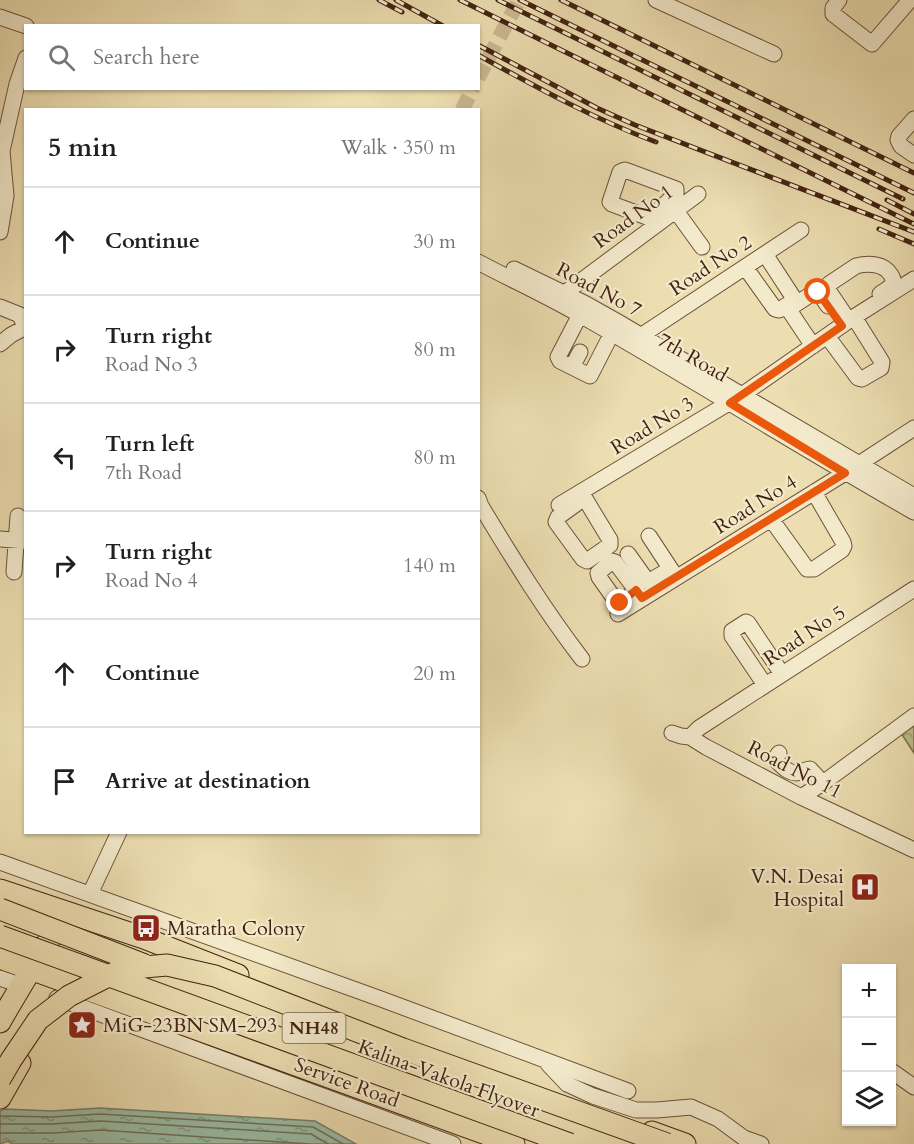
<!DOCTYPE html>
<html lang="en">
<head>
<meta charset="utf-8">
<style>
  body { margin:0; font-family:Cardo,serif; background:#f6f6f6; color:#202124 }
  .controls { position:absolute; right:18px; bottom:18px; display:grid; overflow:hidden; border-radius:0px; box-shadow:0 2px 4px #0004 }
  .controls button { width:54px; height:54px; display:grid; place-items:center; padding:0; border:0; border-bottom:2px solid #e0e0e0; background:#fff; color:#202124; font:30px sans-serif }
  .stop { position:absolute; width:18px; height:18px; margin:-14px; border:4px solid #ea580c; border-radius:50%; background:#fff }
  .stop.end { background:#ea580c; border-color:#fff; box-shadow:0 2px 6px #0008 }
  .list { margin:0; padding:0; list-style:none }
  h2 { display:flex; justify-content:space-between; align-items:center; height:78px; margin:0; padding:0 24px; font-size:26px }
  h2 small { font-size:20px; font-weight:400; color:#757577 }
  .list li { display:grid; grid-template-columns:39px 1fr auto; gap:18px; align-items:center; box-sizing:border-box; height:108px; padding:0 24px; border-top:2px solid #e0e0e0 }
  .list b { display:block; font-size:22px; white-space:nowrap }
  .list p { margin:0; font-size:20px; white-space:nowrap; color:#757577 }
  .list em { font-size:20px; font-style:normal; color:#757577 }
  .icon { flex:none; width:33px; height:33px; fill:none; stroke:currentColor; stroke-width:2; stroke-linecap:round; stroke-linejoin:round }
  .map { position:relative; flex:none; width:914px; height:1144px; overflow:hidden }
  .search { position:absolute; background:#fff; box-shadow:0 2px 4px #0004; left:24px; top:24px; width:456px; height:66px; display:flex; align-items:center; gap:15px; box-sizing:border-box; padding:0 21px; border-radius:0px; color:#757577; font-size:22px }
  .panel { position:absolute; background:#fff; box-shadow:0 2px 4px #0004; left:24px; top:108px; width:456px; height:726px; border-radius:0px }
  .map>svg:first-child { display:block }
  .forest { fill:url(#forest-crowns); stroke:#7f714c; stroke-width:1.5 }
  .water { fill:url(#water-ripples); stroke:#777f6a; stroke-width:1.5 }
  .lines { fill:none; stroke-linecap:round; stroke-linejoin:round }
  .shore { stroke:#6e705b; stroke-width:1.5 }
  .minor-tunnel { stroke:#cab891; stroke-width:15; stroke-dasharray:15 8; stroke-linecap:butt }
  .minor-casing { stroke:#6d5138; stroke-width:17 }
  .highway-casing { stroke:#432210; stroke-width:23 }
  .minor { stroke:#f3eacc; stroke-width:15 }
  .highway { stroke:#ecdeb1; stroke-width:21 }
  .rail-casing { stroke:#432210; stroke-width:5 }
  .rail { stroke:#f3eacc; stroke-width:3; stroke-dasharray:9; stroke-linecap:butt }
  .highway-bridge-casing { stroke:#432210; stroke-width:23; stroke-linecap:butt }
  .highway-bridge { stroke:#ecdeb1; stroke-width:21 }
  .route { stroke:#ea580c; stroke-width:8 }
  .labels { text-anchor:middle; stroke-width:4.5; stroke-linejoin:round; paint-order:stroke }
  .shield { fill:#f3eacc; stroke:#785e48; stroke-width:1.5 }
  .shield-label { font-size:18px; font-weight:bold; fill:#432210 }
  .street-label { font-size:20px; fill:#432210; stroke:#f3eacc }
  .poi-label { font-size:20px; fill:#432210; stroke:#f3eacc; text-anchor:start }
</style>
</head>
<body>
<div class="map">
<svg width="914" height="1144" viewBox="0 0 914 1144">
  <defs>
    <pattern id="forest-crowns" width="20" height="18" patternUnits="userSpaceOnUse" patternTransform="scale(1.5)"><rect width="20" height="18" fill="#bbc089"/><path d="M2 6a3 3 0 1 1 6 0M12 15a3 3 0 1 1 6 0" fill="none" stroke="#9a9c6f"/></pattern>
    <pattern id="water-ripples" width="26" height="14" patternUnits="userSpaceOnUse" patternTransform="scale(1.5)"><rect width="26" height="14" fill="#9abda6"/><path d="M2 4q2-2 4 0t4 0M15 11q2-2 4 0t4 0" fill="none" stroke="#7f9986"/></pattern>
  </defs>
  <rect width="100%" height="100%" fill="#ecdeb1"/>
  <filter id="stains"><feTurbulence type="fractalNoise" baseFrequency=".00333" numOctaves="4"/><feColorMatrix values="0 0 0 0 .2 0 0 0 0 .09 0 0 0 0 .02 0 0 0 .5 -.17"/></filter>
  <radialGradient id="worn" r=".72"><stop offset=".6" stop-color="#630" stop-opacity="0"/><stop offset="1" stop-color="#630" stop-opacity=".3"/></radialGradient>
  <path class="forest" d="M914 726V753L901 733Z"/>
  <path class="water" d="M100 1108 315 1121 356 1144H12L8 1141 0 1144V1111L4 1109 52 1111Z"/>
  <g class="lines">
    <path class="shore" d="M0 1116 52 1117 100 1114 313 1127 343 1144
      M0 1124H52L100 1121 311 1134 328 1144
      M0 1133H53L100 1130 310 1144"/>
    <path class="minor-tunnel" d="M478 78 519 0
      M462 110 473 88"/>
    <g class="minor-casing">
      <path id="minor" d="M656 0 774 54
        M839 0 833 8V14L872 44 910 0
        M0 17 26 26
        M914 119 899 136 898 140 901 146 914 155
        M676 211 702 247
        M650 218 676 194V189L625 170 620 172 610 202 612 204 660 222
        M0 232 6 196 2 151 17 84 26 58
        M478 262C512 280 547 296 580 315 692 379 802 448 914 512
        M745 267 775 309 779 310 792 302 793 297 765 254
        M514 269 586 304 618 322 914 496
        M558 298 698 194
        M0 307 20 315 25 327
        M584 307 558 357 560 361 590 376 615 327
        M849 321 828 290 827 288 829 284 856 266C868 263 884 263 891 275 893 279 894 280 892 284 890 288 884 291 880 294
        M827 336 858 378 862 379 881 368 882 362 854 317
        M636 339 801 230
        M0 344 11 335 26 327
        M813 346 789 310 790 308 816 291 819 293 828 306
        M572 367 580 352
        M478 498 481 506C513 559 545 611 582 659
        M576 504 558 517 556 522 583 559 587 561 610 545V540L581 492
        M559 505 742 395 854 317 914 279
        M771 519 807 569H814L842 550 844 546 843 542 814 492
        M649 536 676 577
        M0 539 26 541
        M628 554 648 582 665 572
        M14 572 18 516
        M914 589 699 728 690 737 706 747 801 797 914 850
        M632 594 622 602 616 601 599 577 598 573 612 561 615 562 642 598
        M618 614 845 473 914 428
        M765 685 732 636V631L746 622 748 623 782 674
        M672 733 681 736 690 737
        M779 753 775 759C782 766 790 776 801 772 804 771 807 769 810 769L823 783
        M801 797 823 783 914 716
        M0 862 381 999 628 1091
        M90 894 119 832
        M0 978 20 985
        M57 998 453 1144
        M548 1064 567 1084 593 1096 636 1110H657L691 1107 718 1119 744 1138 761 1144
        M893 1072 914 1087"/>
    </g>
    <g class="highway-casing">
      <path id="highway" d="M0 890 144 938 238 975
        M0 958 514 1144
        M0 1022C21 985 43 950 65 914
        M0 1098 20 1063
        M652 1132 685 1144"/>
    </g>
    <use href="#minor" class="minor"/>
    <use href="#highway" class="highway"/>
    <g class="rail-casing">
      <path id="rail" d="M379 0 402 12
        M396 0 443 26
        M460 0 914 224
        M498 0 903 199
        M520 0 914 193
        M561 0 914 173
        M478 45 597 108 635 125 914 232
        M478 55C536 87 594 119 656 142
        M887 200 914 214
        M879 229 914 244"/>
    </g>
    <use href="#rail" class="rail"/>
    <g class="highway-bridge-casing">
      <path id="highway-bridge" d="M0 909 145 965
        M0 936 570 1144
        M0 1079 11 1060 38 1020 69 996 122 969 167 965 215 976 403 1049 667 1144"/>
    </g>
    <use href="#highway-bridge" class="highway-bridge"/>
  </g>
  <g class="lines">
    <path class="route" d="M620 603 636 590 642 598 845 473 730 403 842 326 818 292"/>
  </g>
  <defs>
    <g id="hospital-square" transform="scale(1.5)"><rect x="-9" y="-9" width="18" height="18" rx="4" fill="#8f2418" stroke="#f3eacc"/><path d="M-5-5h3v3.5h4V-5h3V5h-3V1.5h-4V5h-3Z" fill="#fff"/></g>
    <g id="bus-square" transform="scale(1.5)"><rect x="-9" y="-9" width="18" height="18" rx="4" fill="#8f2418" stroke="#f3eacc"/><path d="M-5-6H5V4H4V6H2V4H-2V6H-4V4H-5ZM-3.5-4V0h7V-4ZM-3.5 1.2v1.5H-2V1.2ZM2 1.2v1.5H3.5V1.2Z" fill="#fff"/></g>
    <g id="sight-square" transform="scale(1.5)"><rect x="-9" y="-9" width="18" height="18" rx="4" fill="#8f2418" stroke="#f3eacc"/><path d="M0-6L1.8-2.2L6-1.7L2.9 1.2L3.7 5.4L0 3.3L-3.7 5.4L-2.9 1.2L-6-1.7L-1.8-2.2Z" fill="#fff"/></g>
  </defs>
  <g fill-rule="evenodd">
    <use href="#hospital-square" x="865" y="887"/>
    <use href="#bus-square" x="146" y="928"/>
    <use href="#sight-square" x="82" y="1025"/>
  </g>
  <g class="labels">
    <rect class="shield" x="282.5" y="1013" width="63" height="30" rx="4.5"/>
    <g class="shield-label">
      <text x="314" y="1034">NH48</text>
    </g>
    <g class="street-label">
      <text transform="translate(633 216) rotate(-36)" y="7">Road No 1</text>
      <text transform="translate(710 265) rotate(-33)" y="7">Road No 2</text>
      <text transform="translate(599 289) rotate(28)" y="7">Road No 7</text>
      <text transform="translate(693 357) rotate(30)" y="7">7th Road</text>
      <text transform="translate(652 425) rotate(-31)" y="7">Road No 3</text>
      <text transform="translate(755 504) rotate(-32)" y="7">Road No 4</text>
      <text transform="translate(804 635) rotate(-33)" y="7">Road No 5</text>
      <text transform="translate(795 769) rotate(27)" y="7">Road No 11</text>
      <text transform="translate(449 1078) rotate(20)" y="7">Kalina-Vakola Flyover</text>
      <text transform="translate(347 1082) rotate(20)" y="7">Service Road</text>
    </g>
    <g class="poi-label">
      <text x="844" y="883" text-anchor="end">V.N. Desai<tspan x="844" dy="23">Hospital</tspan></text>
      <text x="167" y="935">Maratha Colony</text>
      <text x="103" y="1032">MiG-23BN SM-293</text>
    </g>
  </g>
  <rect width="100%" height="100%" filter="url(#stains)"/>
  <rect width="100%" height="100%" fill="url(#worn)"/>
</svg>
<div class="controls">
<button>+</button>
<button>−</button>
<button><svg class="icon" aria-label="layers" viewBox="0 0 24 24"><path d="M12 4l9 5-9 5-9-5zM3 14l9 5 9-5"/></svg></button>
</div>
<div class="stop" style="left:818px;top:292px"></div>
<div class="stop end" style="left:620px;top:603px"></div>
<div class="search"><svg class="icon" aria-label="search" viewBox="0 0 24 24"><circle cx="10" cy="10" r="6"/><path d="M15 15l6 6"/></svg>Search here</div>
<section class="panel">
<h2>5 min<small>Walk · 350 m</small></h2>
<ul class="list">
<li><svg class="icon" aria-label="ahead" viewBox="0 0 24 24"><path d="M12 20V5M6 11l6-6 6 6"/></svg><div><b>Continue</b></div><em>30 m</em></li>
<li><svg class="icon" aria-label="right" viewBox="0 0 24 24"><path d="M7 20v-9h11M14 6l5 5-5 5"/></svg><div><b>Turn right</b><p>Road No 3</p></div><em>80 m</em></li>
<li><svg class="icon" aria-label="left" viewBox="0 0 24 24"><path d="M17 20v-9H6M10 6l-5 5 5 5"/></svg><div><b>Turn left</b><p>7th Road</p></div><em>80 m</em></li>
<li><svg class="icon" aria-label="right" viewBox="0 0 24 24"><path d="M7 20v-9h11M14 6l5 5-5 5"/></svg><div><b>Turn right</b><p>Road No 4</p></div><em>140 m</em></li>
<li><svg class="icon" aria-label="ahead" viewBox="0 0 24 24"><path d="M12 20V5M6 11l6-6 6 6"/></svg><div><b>Continue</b></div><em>20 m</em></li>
<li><svg class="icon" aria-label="arrive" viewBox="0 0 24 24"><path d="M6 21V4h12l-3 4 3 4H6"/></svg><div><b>Arrive at destination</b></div></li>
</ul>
</section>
</div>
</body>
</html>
